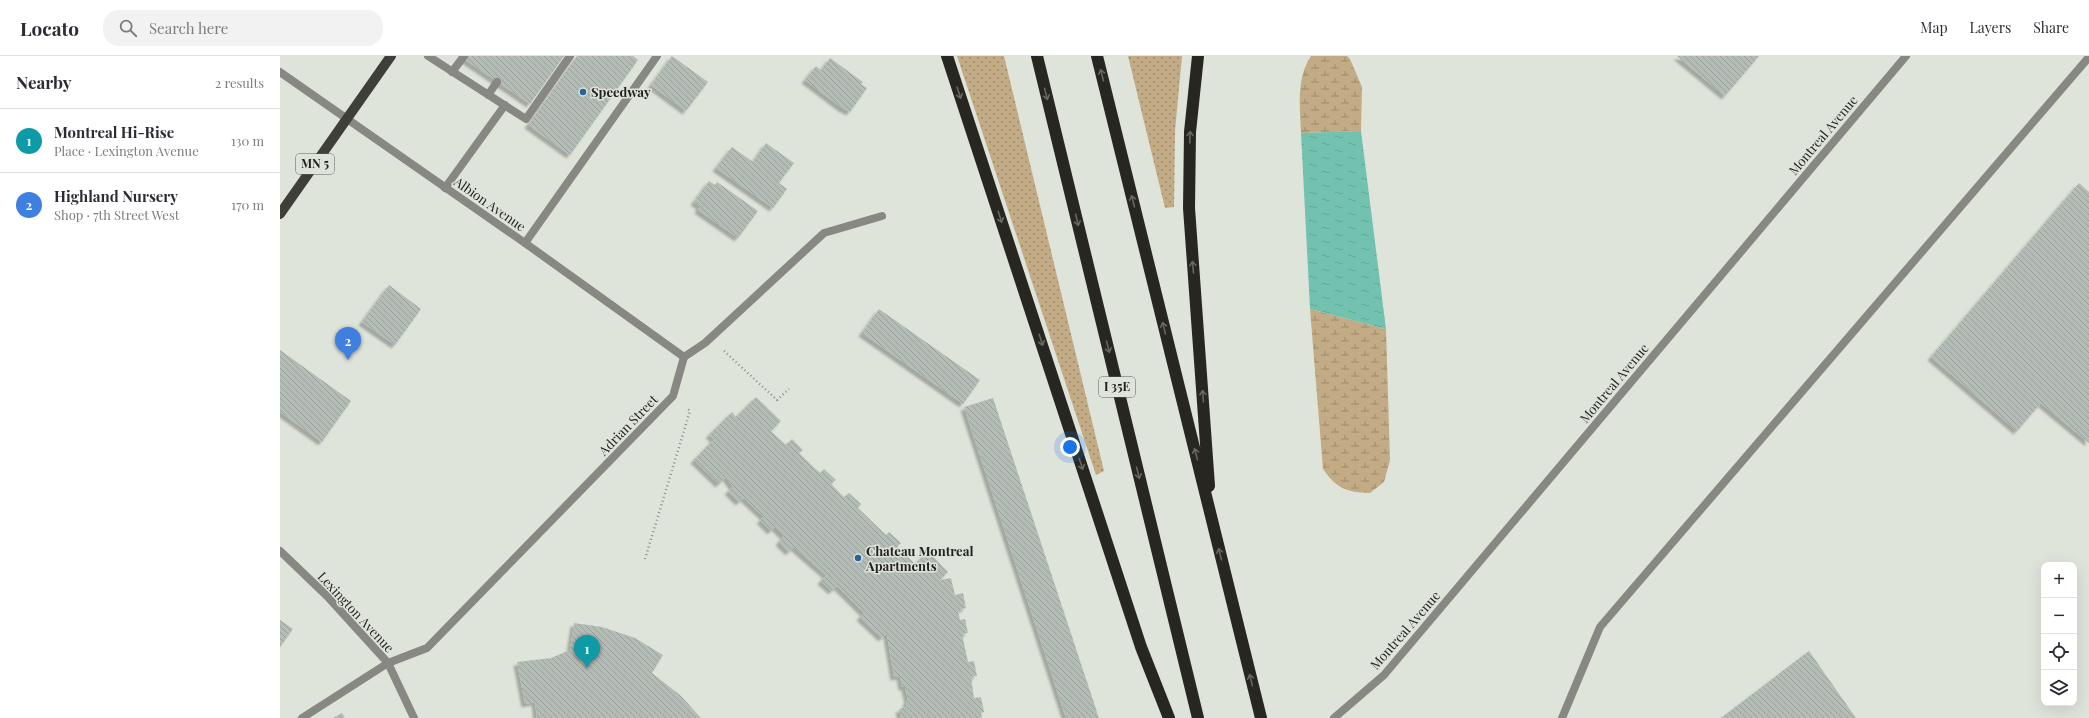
<!DOCTYPE html>
<html lang="en">
<head>
<meta charset="utf-8">
<style>
  body { margin:0; font-family:"Playfair Display",serif; background:#f2f2f3; color:#2b2b33 }
  .controls { position:absolute; right:12px; bottom:12px; display:grid; overflow:hidden; border-radius:8px; box-shadow:0 4px 16px #0002 }
  .controls button { width:36px; height:36px; display:grid; place-items:center; padding:0; border:0; border-bottom:1px solid #e1e1e2; background:#fff; color:#2b2b33; font:20px sans-serif }
  .you { position:absolute; left:790px; top:391px; width:14px; height:14px; margin:-10px; border:3px solid #fff; border-radius:50%; background:#1a73e8; box-shadow:0 0 0 6px #1a73e833 }
  .badge { display:grid; place-items:center; width:26px; height:26px; border-radius:50%; background:#d93025; color:#fff; font-size:13px; font-weight:700 }
  .pin { position:absolute; translate:-50% -33px; filter:drop-shadow(0 1px 2px #0008) }
  .pin::after { content:''; position:absolute; top:21px; width:14px; height:12px; background:inherit; clip-path:polygon(0 0,100% 0,50% 100%) }
  .list { margin:0; padding:0; list-style:none }
  h2 { display:flex; justify-content:space-between; align-items:center; height:52px; margin:0; padding:0 16px; font-size:17px }
  h2 small { font-size:13px; font-weight:400; color:#7c7c81 }
  .list li { display:grid; grid-template-columns:26px 1fr auto; gap:12px; align-items:center; box-sizing:border-box; height:64px; padding:0 16px; border-top:1px solid #e1e1e2 }
  .list b { display:block; font-size:15px; white-space:nowrap }
  .list p { margin:0; font-size:13px; white-space:nowrap; color:#7c7c81 }
  .list em { font-size:13px; font-style:normal; color:#7c7c81 }
  .icon { flex:none; width:22px; height:22px; fill:none; stroke:currentColor; stroke-width:2; stroke-linecap:round; stroke-linejoin:round }
  .map { position:relative; flex:none; width:1809px; height:662px; overflow:hidden }
  header { display:flex; align-items:center; gap:24px; box-sizing:border-box; height:56px; padding:0 20px; background:#fff; border-bottom:1px solid #e1e1e2 }
  header strong { font-size:19px }
  nav { display:flex; gap:22px; margin-inline-start:auto; font-size:14px }
  .search { width:280px; height:36px; background:#f2f2f3; display:flex; align-items:center; gap:10px; box-sizing:border-box; padding:0 14px; border-radius:16px; color:#7c7c81; font-size:15px }
  main { display:flex }
  aside { flex:1; background:#fff }
  .map>svg:first-child { display:block }
  .grass { fill:url(#grass-dots) }
  .wetland { fill:url(#wetland-marsh) }
  .water { fill:url(#water-ripples) }
  .building { fill:url(#building-back-hatch); filter:url(#shadow) }
  .lines { fill:none; stroke-linecap:round; stroke-linejoin:round }
  .path { stroke:#8b8f88; stroke-width:2.5; stroke-dasharray:1 3; stroke-linecap:butt }
  .service { stroke:#878783; stroke-width:8 }
  .minor { stroke:#878783; stroke-width:8 }
  .tertiary { stroke:#878783; stroke-width:8 }
  .primary { stroke:#3f3f39; stroke-width:10 }
  .motorway { stroke:#272620; stroke-width:12 }
  .oneway { stroke:#676861 }
  .poi-dot { fill:#2a639b; stroke:#dfe4db; stroke-width:1.5 }
  .labels { text-anchor:middle; stroke-width:3; stroke-linejoin:round; paint-order:stroke }
  .shield { fill:#dfe4db; stroke:#595c57; stroke-width:1 }
  .shield-label { font-size:12px; font-weight:bold; fill:#20221f }
  .poi-label { font-size:13px; font-weight:bold; fill:#20221f; stroke:#dfe4db; text-anchor:start }
  .street-label { font-size:13px; fill:#20221f; stroke:#dfe4db }
</style>
</head>
<body>
<header>
<strong>Locato</strong>
<div class="search"><svg class="icon" aria-label="search" viewBox="0 0 24 24"><circle cx="10" cy="10" r="6"/><path d="M15 15l6 6"/></svg>Search here</div>
<nav><a>Map</a><a>Layers</a><a>Share</a></nav>
</header>
<main>
<aside>
<h2>Nearby<small>2 results</small></h2>
<ul class="list">
<li><span class="badge" style="background:#0f9aa8">1</span><div><b>Montreal Hi-Rise</b><p>Place · Lexington Avenue</p></div><em>130 m</em></li>
<li><span class="badge" style="background:#3f7fe0">2</span><div><b>Highland Nursery</b><p>Shop · 7th Street West</p></div><em>170 m</em></li>
</ul>
</aside>
<div class="map">
<svg width="1809" height="662" viewBox="0 0 1809 662">
  <defs>
    <pattern id="grass-dots" width="8" height="8" patternUnits="userSpaceOnUse"><rect width="8" height="8" fill="#c2ab85"/><path d="M2 2h.1M6 6h.1" fill="none" stroke="#9d8b6c" stroke-width="1.8" stroke-linecap="round"/></pattern>
    <pattern id="wetland-marsh" width="20" height="14" patternUnits="userSpaceOnUse"><rect width="20" height="14" fill="#c2ab85"/><path d="M1 5h8M5 5V1M11 12h8M15 12V8" fill="none" stroke="#9d8b6c"/></pattern>
    <pattern id="water-ripples" width="26" height="14" patternUnits="userSpaceOnUse"><rect width="26" height="14" fill="#73c2b0"/><path d="M2 4q2-2 4 0t4 0M15 11q2-2 4 0t4 0" fill="none" stroke="#63a697"/></pattern>
    <pattern id="building-back-hatch" width="6" height="6" patternUnits="userSpaceOnUse"><rect width="6" height="6" fill="#b4bcb6"/><path d="M-1 5l2 2M0 0l6 6M5-1l2 2" fill="none" stroke="#9aa19c"/></pattern>
    <filter id="shadow"><feDropShadow dx="-3.5" dy="3.5" stdDeviation="1" flood-color="#0004"/></filter>
  </defs>
  <rect width="100%" height="100%" fill="#dfe4db"/>
  <path class="grass" d="M677 0H724L824 415 816 419Z
    M848 0H902L895 75 894 151 885 152Z"/>
  <path class="wetland" d="M1031 0H1067L1070 3 1082 31 1081 75 1021 77C1020 52 1016 22 1031 0Z
    M1030 253 1106 273 1110 404 1104 426 1090 437C1066 436 1057 433 1043 413Z"/>
  <path class="water" d="M1081 75 1106 273 1030 253 1021 77Z"/>
  <path class="building" d="M187 0H284L250 48 184 3Z
    M297 0H353L358 4 290 99 248 69Z
    M392 0 428 26 406 55 371 29Z
    M1397 0H1479L1445 40Z
    M550 2 583 26 581 28 587 32 570 56 562 52 525 24 536 10 541 14Z
    M486 87 514 107 499 127 507 133 493 152 436 112 452 91 473 106Z
    M429 125 435 129 437 126 478 155 458 182 418 154 420 150 414 146Z
    M1799 127 1809 136V387L1761 347 1737 375 1651 301Z
    M109 229 141 253 115 289 82 266Z
    M599 253 700 324 683 348 582 277Z
    M0 294 71 345 42 386 0 356Z
    M476 341 501 365 491 375 506 389 512 383 523 394 519 397 540 417 544 413 556 424 551 428 564 441 569 437 581 448 578 452 606 479 609 476 621 487 617 491 635 508 648 495 668 516 660 524 671 522 675 539 683 537 686 552 678 554 680 564 685 563 688 577 682 578 688 606 694 605 697 620 691 621 694 642 701 641 704 656 701 657 702 662H621L619 653 627 651 626 645H628L625 631H622L620 620 614 621 607 579 606 578 602 582 580 561 584 557 557 530 552 535 541 525 546 519 514 491 509 496 499 486 504 480 495 471 491 475 480 464 484 461 464 442 459 446 448 435 453 431 446 421 439 428 414 404 434 383 429 379 452 356 456 361Z
    M713 342 819 662H786L684 351Z
    M0 564 13 573 0 591Z
    M294 567 322 571 355 582 383 599 372 617 400 639 421 662H257L255 646 245 648 237 606 271 602 290 594Z
    M1529 595 1576 662H1441Z
    M62 657 65 662H53Z"/>
  <g class="lines">
    <path class="path" d="M444 295 497 344 509 333
      M365 503 410 355 407 352"/>
    <path class="service" d="M148 0 246 63 290 0
      M172 16 184 0
      M208 39 217 26
      M165 132 225 49
      M245 187 377 0
      M22 662 108 607 147 592 393 340 404 301
      M1282 662 1320 571 1809 1"/>
    <path class="minor" d="M0 16 245 187 404 301 425 287 544 177 602 160
      M1054 662 1104 619 1626 0"/>
    <path class="tertiary" d="M0 495 47 540 108 607 134 662"/>
    <path class="primary" d="M0 158 111 0"/>
    <path class="motorway" d="M667 0 861 591 889 662
      M757 0 918 662
      M817 0 981 662
      M918 0 910 76 909 152 929 430"/>
  </g>
  <defs><path id="oneway-shaft" d="M-6 0H5M1.5-3L5.5 0L1.5 3" fill="none" stroke-width="1.6" stroke-linecap="round" stroke-linejoin="round"/></defs>
  <g class="oneway">
    <use href="#oneway-shaft" transform="translate(822 19) rotate(-104)"/>
    <use href="#oneway-shaft" transform="translate(679 37) rotate(72)"/>
    <use href="#oneway-shaft" transform="translate(766 38) rotate(76)"/>
    <use href="#oneway-shaft" transform="translate(910 81) rotate(-88)"/>
    <use href="#oneway-shaft" transform="translate(853 145) rotate(-104)"/>
    <use href="#oneway-shaft" transform="translate(720 161) rotate(72)"/>
    <use href="#oneway-shaft" transform="translate(797 164) rotate(76)"/>
    <use href="#oneway-shaft" transform="translate(913 211) rotate(-95)"/>
    <use href="#oneway-shaft" transform="translate(884 272) rotate(-104)"/>
    <use href="#oneway-shaft" transform="translate(761 284) rotate(72)"/>
    <use href="#oneway-shaft" transform="translate(828 291) rotate(76)"/>
    <use href="#oneway-shaft" transform="translate(923 340) rotate(-94)"/>
    <use href="#oneway-shaft" transform="translate(916 398) rotate(-104)"/>
    <use href="#oneway-shaft" transform="translate(801 408) rotate(72)"/>
    <use href="#oneway-shaft" transform="translate(858 417) rotate(76)"/>
    <use href="#oneway-shaft" transform="translate(940 498) rotate(-104)"/>
    <use href="#oneway-shaft" transform="translate(971 624) rotate(-104)"/>
  </g>
  <g class="poi-dot">
    <circle cx="303" cy="36" r="4"/>
    <circle cx="578" cy="502" r="4"/>
  </g>
  <g class="labels">
    <g class="shield">
      <rect x="16" y="98" width="38" height="20" rx="3"/>
      <rect x="819" y="321" width="36" height="20" rx="3"/>
    </g>
    <g class="shield-label">
      <text x="35" y="112">MN 5</text>
      <text x="837" y="335">I 35E</text>
    </g>
    <g class="poi-label">
      <text x="311" y="41">Speedway</text>
      <text x="586" y="500">Chateau Montreal<tspan x="586" dy="15">Apartments</tspan></text>
    </g>
    <g class="street-label">
      <text transform="translate(1543 79) rotate(-50)" y="5">Montreal Avenue</text>
      <text transform="translate(210 148) rotate(35)" y="5">Albion Avenue</text>
      <text transform="translate(1334 327) rotate(-50)" y="5">Montreal Avenue</text>
      <text transform="translate(348 369) rotate(-46)" y="5">Adrian Street</text>
      <text transform="translate(76 556) rotate(47)" y="5">Lexington Avenue</text>
      <text transform="translate(1125 574) rotate(-49)" y="5">Montreal Avenue</text>
    </g>
  </g>
</svg>
<div class="controls">
<button>+</button>
<button>−</button>
<button><svg class="icon" aria-label="locate" viewBox="0 0 24 24"><circle cx="12" cy="12" r="6"/><path d="M12 2v4M12 18v4M2 12h4M18 12h4"/></svg></button>
<button><svg class="icon" aria-label="layers" viewBox="0 0 24 24"><path d="M12 4l9 5-9 5-9-5zM3 14l9 5 9-5"/></svg></button>
</div>
<div class="you"></div>
<div class="pin badge" style="left:307px;top:612px;background:#0f9aa8">1</div>
<div class="pin badge" style="left:68px;top:304px;background:#3f7fe0">2</div>
</div>
</main>
</body>
</html>
